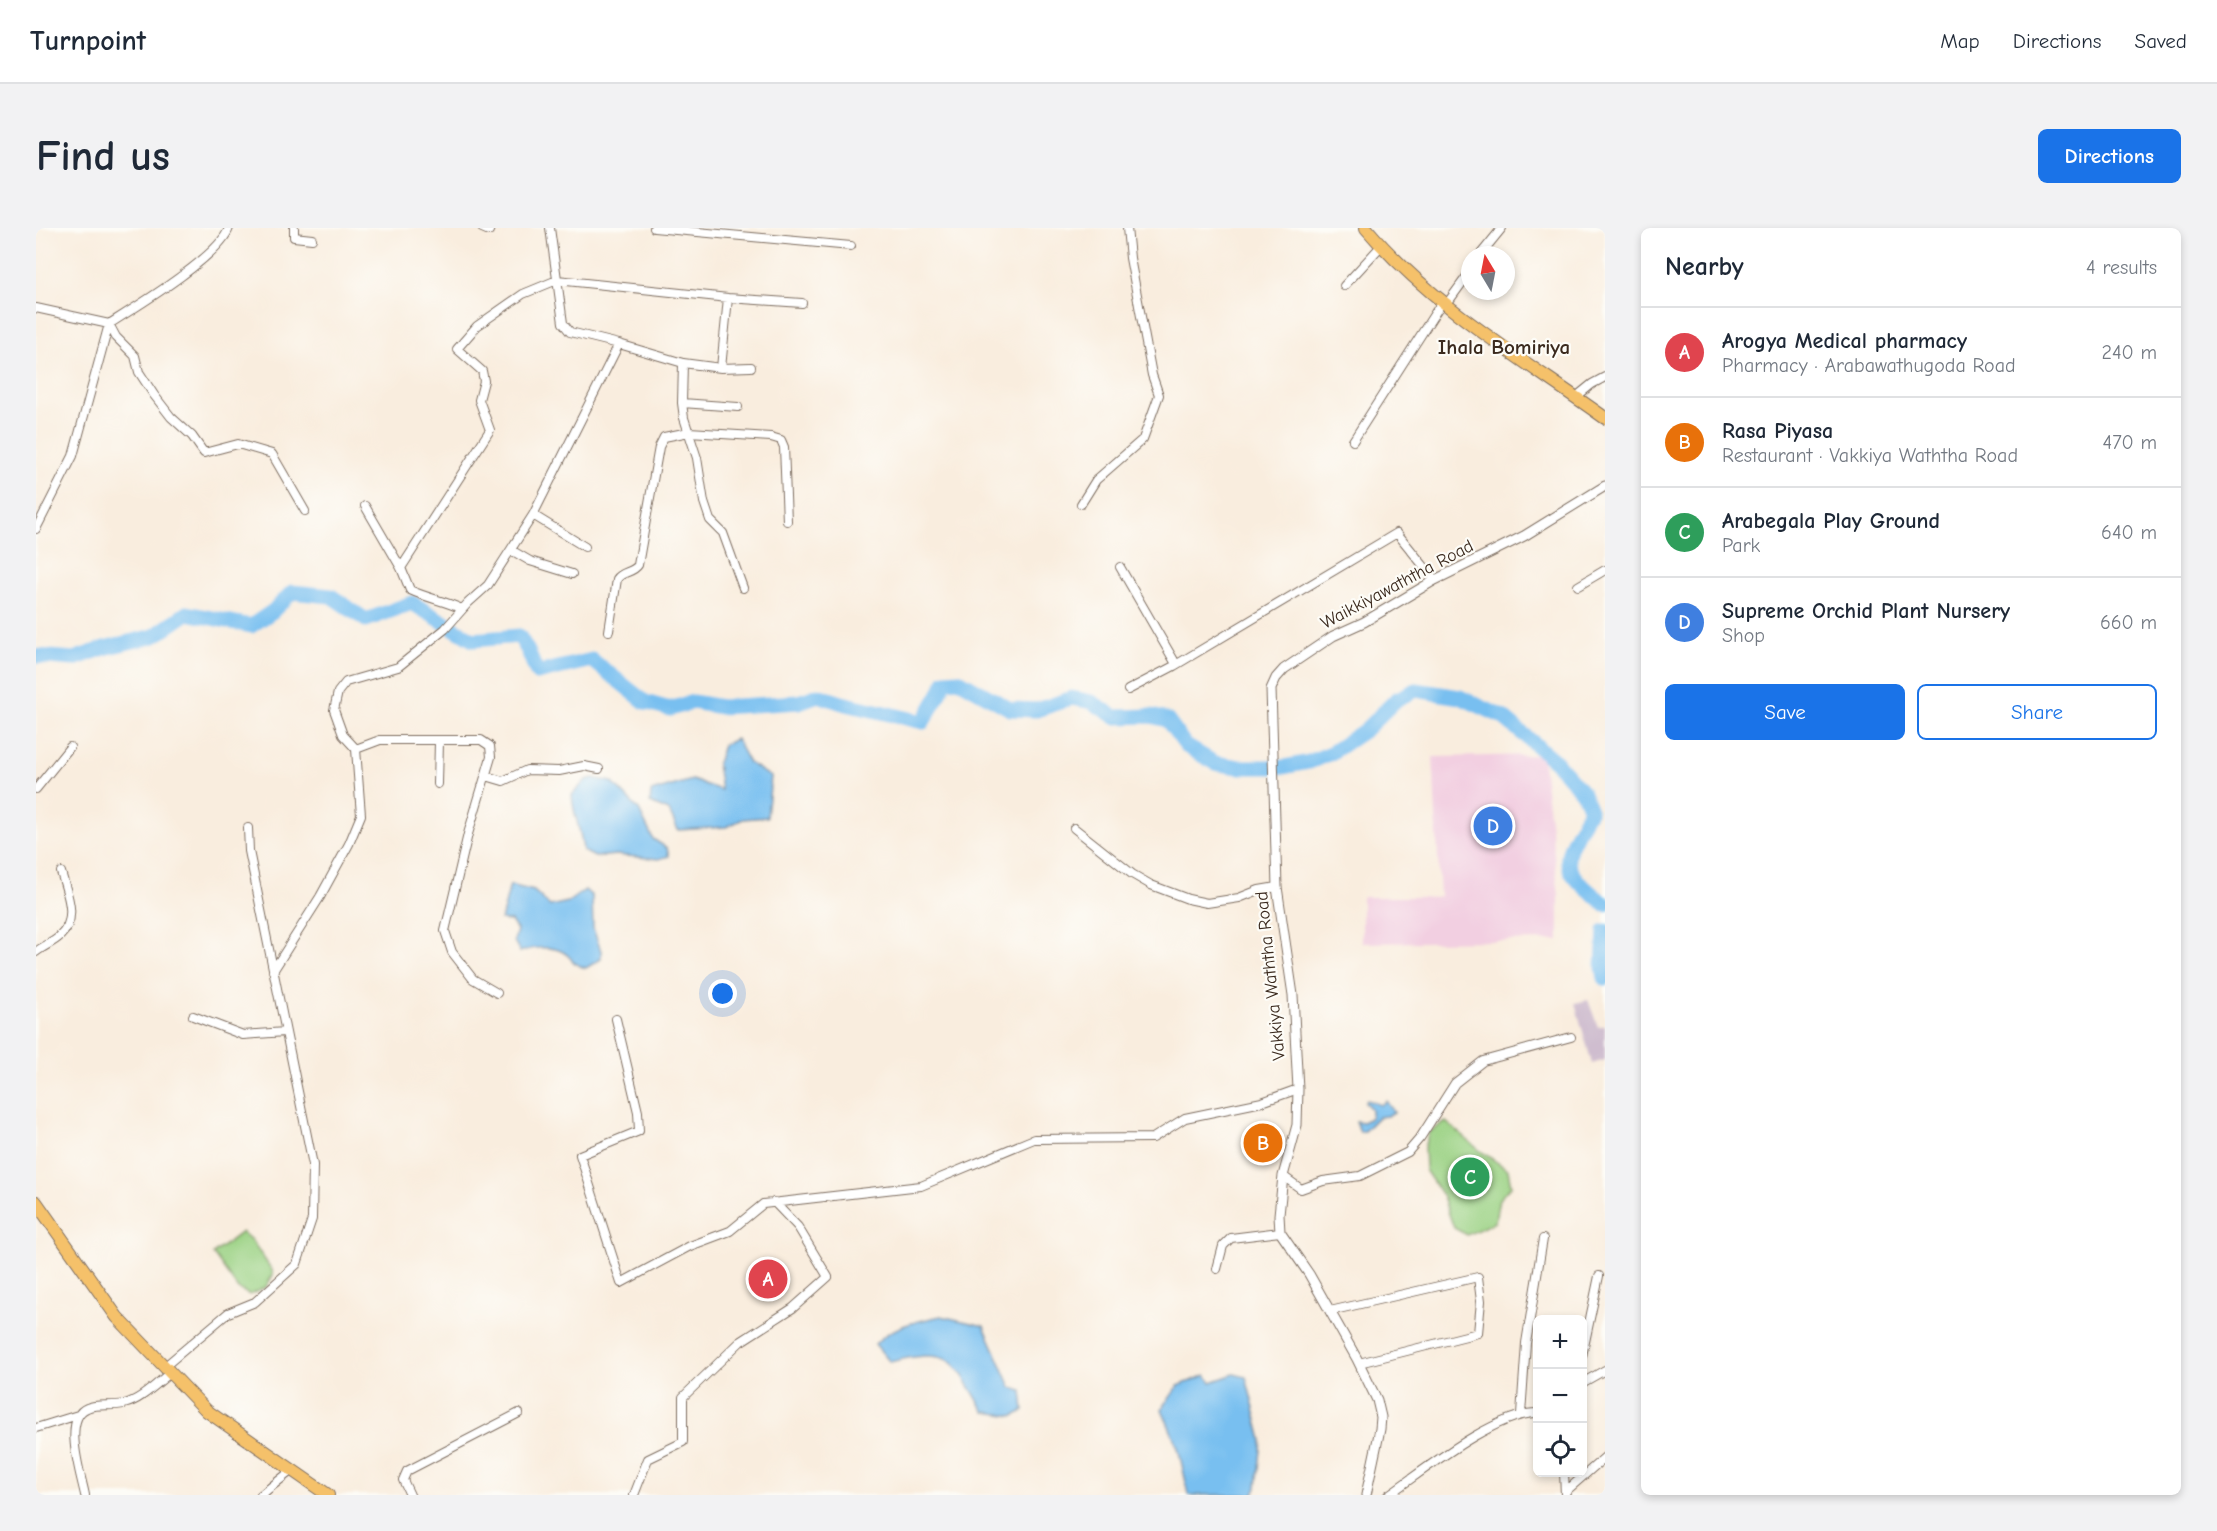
<!DOCTYPE html>
<html lang="en">
<head>
<meta charset="utf-8">
<style>
  body { margin:0; font-family:"Comic Neue",sans-serif; background:#f2f2f3; color:#1f2937 }
  .controls { position:absolute; right:18px; bottom:18px; display:grid; overflow:hidden; border-radius:9px; box-shadow:0 3px 9px #0003 }
  .controls button { width:54px; height:54px; display:grid; place-items:center; padding:0; border:0; border-bottom:2px solid #e0e1e3; background:#fff; color:#1f2937; font:30px sans-serif }
  .compass { position:absolute; left:1425px; top:18px; width:54px; height:54px; border-radius:50%; background:#fff; box-shadow:0 3px 9px #0003; rotate:350deg }
  .you { position:absolute; left:687px; top:766px; width:21px; height:21px; margin:-15px; border:4px solid #fff; border-radius:50%; background:#1a73e8; box-shadow:0 0 0 9px #1a73e833 }
  .badge { display:grid; place-items:center; width:39px; height:39px; border-radius:50%; background:#1a73e8; color:#fff; font-size:20px; font-weight:700 }
  .pin { position:absolute; translate:-50% -50%; border:3px solid #fff; box-shadow:0 2px 6px #0006 }
  .list { margin:0; padding:0; list-style:none }
  h2 { display:flex; justify-content:space-between; align-items:center; height:78px; margin:0; padding:0 24px; font-size:26px }
  h2 small { font-size:20px; font-weight:400; color:#747a83 }
  .list li { display:grid; grid-template-columns:39px 1fr auto; gap:18px; align-items:center; box-sizing:border-box; height:90px; padding:0 24px; border-top:2px solid #e0e1e3 }
  .list b { display:block; font-size:22px; white-space:nowrap }
  .list p { margin:0; font-size:20px; white-space:nowrap; color:#747a83 }
  .list em { font-size:20px; font-style:normal; color:#747a83 }
  .actions { display:flex; gap:12px; padding:18px 24px }
  .actions a { flex:1; padding:14px 0; border:2px solid #1a73e8; border-radius:9px; text-align:center; font-size:21px; color:#1a73e8 }
  .actions .main { background:#1a73e8; color:#fff }
  .icon { flex:none; width:33px; height:33px; fill:none; stroke:currentColor; stroke-width:2; stroke-linecap:round; stroke-linejoin:round }
  .map { position:relative; flex:none; width:1569px; height:1267px; overflow:hidden; border-radius:9px }
  header { display:flex; align-items:center; gap:36px; box-sizing:border-box; height:84px; padding:0 30px; background:#fff; border-bottom:2px solid #e0e1e3 }
  header strong { font-size:28px }
  nav { display:flex; gap:33px; margin-inline-start:auto; font-size:21px }
  .intro { display:flex; align-items:center; justify-content:space-between; box-sizing:border-box; height:144px; padding:0 36px }
  h1 { margin:0; font-size:42px }
  .button { padding:15px 27px; border-radius:9px; background:#1a73e8; color:#fff; font-size:21px; font-weight:700 }
  main { display:flex; gap:36px; padding:0 36px }
  aside { flex:1; background:#fff; border-radius:9px; box-shadow:0 3px 9px #0003 }
  .map>svg:first-child { display:block }
  .built { fill:#f2cfe1 }
  .industrial { fill:#cfbdcf }
  .green { fill:#9bd284; stroke:#6b7e51; stroke-width:1.5 }
  .water { fill:#78bff0; stroke:#5a7487; stroke-width:1.5 }
  .lines { fill:none; stroke-linecap:round; stroke-linejoin:round }
  .river { stroke:#78bff0; stroke-width:15 }
  .minor-casing { stroke:#7e6e61; stroke-width:10 }
  .tertiary-casing { stroke:#7e6e61; stroke-width:11 }
  .primary-casing { stroke:#7e6e61; stroke-width:14 }
  .minor { stroke:#fff; stroke-width:8 }
  .tertiary { stroke:#fff; stroke-width:9 }
  .primary { stroke:#f5c16b; stroke-width:12 }
  .labels { text-anchor:middle; stroke-width:4.5; stroke-linejoin:round; paint-order:stroke }
  .street-label { font-size:18px; fill:#3b2a1e; stroke:#fdfcf7 }
  .quarter-label { font-size:21px; font-weight:bold; fill:#3b2a1e; stroke:#fdfcf7 }
</style>
</head>
<body>
<header>
<strong>Turnpoint</strong>
<nav><a>Map</a><a>Directions</a><a>Saved</a></nav>
</header>
<div class="intro"><h1>Find us</h1><a class="button">Directions</a></div>
<main>
<div class="map">
<svg width="1569" height="1267" viewBox="0 0 1569 1267">
  <rect width="100%" height="100%" fill="#fdfcf7"/>
  <filter id="ink" filterUnits="userSpaceOnUse"><feTurbulence type="fractalNoise" baseFrequency=".0167" numOctaves="2"/><feDisplacementMap in="SourceGraphic" scale="12" xChannelSelector="R" yChannelSelector="G"/><feConvolveMatrix kernelMatrix="1 2 1 2 8 2 1 2 1" color-interpolation-filters="sRGB"/></filter>
  <filter id="wash" filterUnits="userSpaceOnUse"><feTurbulence type="fractalNoise" baseFrequency=".008" numOctaves="4" result="noise"/><feDisplacementMap in="SourceGraphic" scale="24" xChannelSelector="R" yChannelSelector="G"/><feGaussianBlur stdDeviation="1.35" result="paint"/><feColorMatrix in="noise" values="0 0 0 0 0 0 0 0 0 0 0 0 0 0 0 0 0 1.4 0 .05"/><feComposite in="paint" operator="in"/></filter>
  <g filter="url(#wash)">
    <rect width="100%" height="100%" fill="#f9edde"/>
    <path class="built" d="M1506 527 1523 668V712L1326 715V669H1404L1397 529Z"/>
    <path class="industrial" d="M1552 772 1562 799 1569 797V832L1556 836 1539 775Z"/>
    <path class="green" d="M1410 894 1442 921 1472 942 1475 958 1463 971 1459 994 1431 1007 1418 1000 1406 967 1389 942 1388 919 1393 904Z
      M206 1004 215 1012 236 1042 237 1047 230 1059 214 1067 202 1061 177 1026Z"/>
    <path class="water" d="M700 511 713 535 735 549 731 589 707 591 690 599 642 602 633 583 614 575 615 564 656 552 685 562 681 536 687 517Z
      M557 550 576 554 603 582 617 611 631 620 633 628 623 631 580 627 559 629 547 623C546 604 537 587 536 567L550 552Z
      M474 657 498 663 514 678 532 674 549 662 556 668 557 700 565 723V731L550 740C534 736 538 730 527 724 515 718 496 719 484 724L478 713 481 702 475 693 465 692Z
      M1331 872 1345 877 1350 873 1358 884 1351 888 1342 889 1328 903 1324 904 1320 893 1327 894 1335 889V881L1329 874Z
      M905 1088 948 1098 975 1159 986 1163 988 1183 978 1188 949 1184C917 1133 919 1118 854 1134L839 1116C856 1098 881 1093 905 1088Z
      M1198 1146 1210 1149 1226 1212 1221 1259 1217 1267H1153L1142 1220 1126 1181 1142 1158 1170 1147 1175 1154Z"/>
    <g class="lines">
      <path class="river" d="M0 428 38 431 68 420 118 408 151 385 215 398 237 383 256 364 295 368 330 392 376 375 437 412 483 408 492 423 501 445 556 432 609 474 634 481 657 474 685 479 763 474 782 467 806 475 887 494 904 465 909 453 923 452 974 481 1001 482 1036 470 1056 474 1079 489 1115 488 1131 492 1150 518 1179 535 1203 539H1248L1273 534 1295 525 1329 502 1361 471 1380 462 1424 469 1467 489 1520 534 1547 565 1554 582C1525 634 1519 637 1569 676
        M1569 703 1567 739 1569 750"/>
    </g>
  </g>
  <g filter="url(#ink)">
    <g class="lines">
      <g class="minor-casing">
        <path id="minor" d="M258 0V9L276 11
          M446 0 453 3 454 0
          M618 0 815 18
          M1444 27 1466 0
          M1308 58 1345 18
          M1410 77 1434 44
          M0 80 73 96 80 109 99 128 103 144 118 167 135 189 156 208 168 225 202 216 236 226 269 283
          M583 116 647 135 685 140 715 139
          M647 135 646 175 648 190 661 230 668 274 674 292 687 305 707 360
          M685 140 692 70
          M1540 169 1556 156 1569 149
          M646 175 702 179
          M1317 213 1406 74
          M1045 276 1060 252 1107 211 1123 167 1116 147 1094 30 1091 0
          M329 278 365 340 374 362C391 370 409 373 426 381
          M497 287 549 319
          M0 301 37 228 73 96C100 79 184 28 193 0
          M475 322 494 333 536 346
          M1084 339 1140 436
          M365 340 454 202 443 172 448 153 446 143 421 121 441 98 487 66 521 52 692 70 766 75
          M1542 358 1569 342
          M573 403 581 351C586 343 597 345 602 337L623 219 628 209 653 204 735 209 745 212 748 219 751 293
          M1092 462 1138 438 1361 305 1399 352
          M320 521 307 507 298 482 302 464 310 454 362 439 409 401 432 375 452 357 497 287 583 116 534 104 527 95 514 0
          M450 548 467 553 491 542 523 543 548 538 563 541
          M402 556 403 513
          M0 561 34 519
          M1038 600 1096 646 1115 657 1152 671 1171 675 1203 670 1223 662 1241 659
          M0 724C7 718 17 715 24 708 43 690 31 666 25 644
          M237 743 284 669 313 616 325 587 320 521 344 512H445L454 518 455 529 432 606 409 703 416 724 437 751 461 765
          M157 788 207 807 249 804
          M580 791 602 884 603 903 544 927 585 1055 654 1018 694 1003 727 976 885 958 998 911 1117 910 1149 890 1226 874 1262 861
          M1247 948 1265 961 1287 953 1324 948 1372 924 1384 910 1419 855 1447 833 1535 809
          M1181 1041 1187 1018 1195 1010 1244 1004
          M1294 1083 1442 1049 1445 1073 1442 1105 1323 1135
          M1546 1128 1563 1048
          M128 1139 192 1085 219 1074 261 1036 276 991 277 937 213 623 212 600
          M1546 1155 1569 1142
          M1485 1186 1490 1115 1507 1011
          M0 1200 42 1187
          M1528 1244 1529 1267
          M1529 1264 1569 1229
          M49 1267C45 1247 26 1190 51 1180 62 1175 75 1179 88 1176 105 1172 120 1156 134 1145
          M225 1267 256 1242
          M374 1267 367 1252 371 1243 483 1185
          M598 1267 612 1231 647 1214V1169L704 1114 757 1080 792 1049 762 999 738 974
          M1352 1267C1387 1243 1460 1184 1502 1185"/>
      </g>
      <g class="tertiary-casing">
        <path id="tertiary" d="M1330 1267 1344 1201 1345 1189 1341 1172 1321 1131 1273 1046 1244 1004 1243 987 1247 948 1261 897 1262 861 1257 767 1241 659 1235 461 1240 450 1248 441 1297 408 1328 394 1399 352 1488 308 1569 258"/>
      </g>
      <g class="primary-casing">
        <path id="primary" d="M1330 0C1396 78 1487 131 1569 190
          M0 974 81 1089 171 1183 292 1267"/>
      </g>
      <use href="#minor" class="minor"/>
      <use href="#tertiary" class="tertiary"/>
      <use href="#primary" class="primary"/>
    </g>
  </g>
  <g class="labels">
    <g class="street-label">
      <text transform="translate(1361 356) rotate(-28)" y="6">Waikkiyawaththa Road</text>
      <text transform="translate(1234 748) rotate(-96)" y="6">Vakkiya Waththa Road</text>
    </g>
    <g class="quarter-label">
      <text x="1468" y="126">Ihala Bomiriya</text>
    </g>
  </g>
</svg>
<div class="controls">
<button>+</button>
<button>−</button>
<button><svg class="icon" aria-label="locate" viewBox="0 0 24 24"><circle cx="12" cy="12" r="6"/><path d="M12 2v4M12 18v4M2 12h4M18 12h4"/></svg></button>
</div>
<svg class="compass" viewBox="-18 -18 36 36"><path d="M0-13l5 13h-10z" fill="#e53935"/><path d="M0 13l5-13h-10z" fill="#747a83"/></svg>
<div class="you"></div>
<div class="pin badge" style="left:732px;top:1051px;background:#e0444e">A</div>
<div class="pin badge" style="left:1227px;top:915px;background:#e8710a">B</div>
<div class="pin badge" style="left:1434px;top:949px;background:#2e9e5b">C</div>
<div class="pin badge" style="left:1457px;top:598px;background:#3f7fe0">D</div>
</div>
<aside>
<h2>Nearby<small>4 results</small></h2>
<ul class="list">
<li><span class="badge" style="background:#e0444e">A</span><div><b>Arogya Medical pharmacy</b><p>Pharmacy · Arabawathugoda Road</p></div><em>240 m</em></li>
<li><span class="badge" style="background:#e8710a">B</span><div><b>Rasa Piyasa</b><p>Restaurant · Vakkiya Waththa Road</p></div><em>470 m</em></li>
<li><span class="badge" style="background:#2e9e5b">C</span><div><b>Arabegala Play Ground</b><p>Park</p></div><em>640 m</em></li>
<li><span class="badge" style="background:#3f7fe0">D</span><div><b>Supreme Orchid Plant Nursery</b><p>Shop</p></div><em>660 m</em></li>
</ul>
<div class="actions"><a class="main">Save</a><a>Share</a></div>
</aside>
</main>
</body>
</html>
